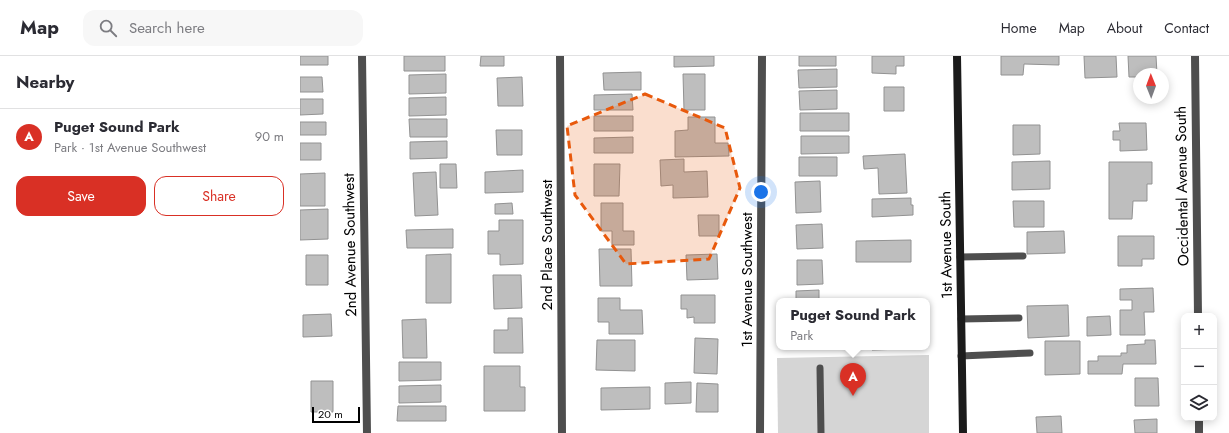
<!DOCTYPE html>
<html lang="en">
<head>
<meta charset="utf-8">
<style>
  body { margin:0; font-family:Jost,sans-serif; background:#f7f7f7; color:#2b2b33 }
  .controls { position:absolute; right:12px; bottom:12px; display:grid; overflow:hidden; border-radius:8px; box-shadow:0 2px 10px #0003 }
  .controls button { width:36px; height:36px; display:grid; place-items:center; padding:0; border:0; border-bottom:1px solid #e1e1e2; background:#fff; color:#2b2b33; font:20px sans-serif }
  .compass { position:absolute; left:833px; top:12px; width:36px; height:36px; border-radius:50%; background:#fff; box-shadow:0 2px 10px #0003; rotate:359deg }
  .scale { position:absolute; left:12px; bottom:10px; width:48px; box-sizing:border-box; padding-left:4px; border:2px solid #000; border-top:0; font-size:11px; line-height:14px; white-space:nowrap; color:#000; -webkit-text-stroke:3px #fff; paint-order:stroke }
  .you { position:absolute; left:461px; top:136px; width:14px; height:14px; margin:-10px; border:3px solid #fff; border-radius:50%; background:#1a73e8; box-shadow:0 0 0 6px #1a73e833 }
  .badge { display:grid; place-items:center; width:26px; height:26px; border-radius:50%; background:#d93025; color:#fff; font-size:13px; font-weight:700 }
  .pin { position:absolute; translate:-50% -33px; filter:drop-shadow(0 1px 2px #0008) }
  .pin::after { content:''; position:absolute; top:21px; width:14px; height:12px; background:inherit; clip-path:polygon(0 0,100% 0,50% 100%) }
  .popup { position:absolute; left:476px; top:242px; width:154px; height:52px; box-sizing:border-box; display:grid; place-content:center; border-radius:8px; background:#fff; filter:drop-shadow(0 1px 3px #0005); font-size:13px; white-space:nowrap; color:#7c7c81 }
  .popup b { font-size:15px; color:#2b2b33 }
  .popup::after { content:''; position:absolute; left:50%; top:100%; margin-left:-8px; border:8px solid transparent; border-top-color:#fff }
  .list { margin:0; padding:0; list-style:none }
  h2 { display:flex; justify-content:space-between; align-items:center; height:52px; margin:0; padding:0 16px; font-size:17px }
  h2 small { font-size:13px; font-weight:400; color:#7c7c81 }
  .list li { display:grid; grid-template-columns:26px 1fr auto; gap:12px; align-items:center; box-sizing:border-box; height:56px; padding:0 16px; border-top:1px solid #e1e1e2 }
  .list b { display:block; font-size:15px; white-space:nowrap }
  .list p { margin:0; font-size:13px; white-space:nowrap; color:#7c7c81 }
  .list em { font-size:13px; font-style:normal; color:#7c7c81 }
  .actions { display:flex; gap:8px; padding:12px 16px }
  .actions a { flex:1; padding:9px 0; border:1px solid #d93025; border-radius:12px; text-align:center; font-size:14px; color:#d93025 }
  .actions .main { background:#d93025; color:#fff }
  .icon { flex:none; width:22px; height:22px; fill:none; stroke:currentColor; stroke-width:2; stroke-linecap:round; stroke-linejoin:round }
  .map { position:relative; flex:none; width:929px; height:377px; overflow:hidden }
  header { display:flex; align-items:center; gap:24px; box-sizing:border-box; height:56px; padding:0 20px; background:#fff; border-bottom:1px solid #e1e1e2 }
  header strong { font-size:19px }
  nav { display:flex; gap:22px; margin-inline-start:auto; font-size:14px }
  .search { width:280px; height:36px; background:#f7f7f7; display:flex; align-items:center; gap:10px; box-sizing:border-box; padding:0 14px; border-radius:12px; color:#7c7c81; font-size:15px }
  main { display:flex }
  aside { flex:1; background:#fff }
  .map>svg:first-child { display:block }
  .green { fill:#d5d5d5 }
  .building { fill:#bebebe; stroke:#929292 }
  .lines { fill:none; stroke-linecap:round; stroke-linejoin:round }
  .lane { stroke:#4e4e4e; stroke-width:7 }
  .street { stroke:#4e4e4e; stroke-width:8 }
  .secondary { stroke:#1b1b1b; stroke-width:8 }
  .marked { fill:#e8590c; fill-opacity:0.2; stroke:#e8590c; stroke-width:3; stroke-dasharray:8 5; stroke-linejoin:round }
  .labels { text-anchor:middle; stroke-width:4; stroke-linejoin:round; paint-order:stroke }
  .street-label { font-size:15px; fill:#000; stroke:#fff }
</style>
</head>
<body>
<header>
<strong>Map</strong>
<div class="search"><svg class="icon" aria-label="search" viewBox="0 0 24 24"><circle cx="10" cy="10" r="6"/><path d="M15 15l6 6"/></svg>Search here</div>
<nav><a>Home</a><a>Map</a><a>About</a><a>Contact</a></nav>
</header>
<main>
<aside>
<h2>Nearby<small></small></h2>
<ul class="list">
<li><span class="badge">A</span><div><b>Puget Sound Park</b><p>Park · 1st Avenue Southwest</p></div><em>90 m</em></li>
</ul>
<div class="actions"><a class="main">Save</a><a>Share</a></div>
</aside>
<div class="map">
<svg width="929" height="377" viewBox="0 0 929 377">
  <rect width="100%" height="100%" fill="#fff"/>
  <path class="green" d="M629 299V377H478L477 302Z"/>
  <path class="building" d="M0 0H28V9H0Z
    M104 0H145V15H104Z
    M181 0H204V10H180Z
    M374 0H414V10L374 11Z
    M499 0H536V10H499Z
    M572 0H604V10H596V18L572 17Z
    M701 0H759V9L724 8 723 19H701Z
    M784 0H816L817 21 785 22Z
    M828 0H856L857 18H839V21H829Z
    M537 13V31L499 32 498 14Z
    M341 16V34H304L303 17Z
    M146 18V37L109 38V19Z
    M383 18H405V54H384Z
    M0 21H22L23 36H0Z
    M222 21 223 50H198L197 22Z
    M584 31H604V55H584Z
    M537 34V53L500 54 499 35Z
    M332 38 333 54H294V39Z
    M146 41V59L109 60V42Z
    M0 43H23V58L0 59Z
    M500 57H549V75H500Z
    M294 60H333V75H294Z
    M388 61H415V87H428L429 100 375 101V75L388 74Z
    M109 63H147V81H110Z
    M0 66H26V79H0Z
    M819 67H846L847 94 820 95V84H813V75H820Z
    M713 69H740V98L713 99Z
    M196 74H222V99H197Z
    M501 80H549V97L501 98Z
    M333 81V97H294V82Z
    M147 85V102L110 103V86Z
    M0 87H21V104H0Z
    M605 98 607 137 579 138 578 112 564 113 563 100Z
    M499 101H537V120H499Z
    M384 103V116L407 115 408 141 373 142V129L361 130 360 104Z
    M750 105V133L712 134V106Z
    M809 106H852V128H847V145H833L832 163H809Z
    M140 108H156L157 132H140Z
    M294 108H320L319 140H294Z
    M223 114V136L185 137V116Z
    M136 116 138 159 115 160 113 117Z
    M25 117V150H0V118Z
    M520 125 521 156 496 157 495 126Z
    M611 142V149H613V159L572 161V143Z
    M713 145H744V171H714Z
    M212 147 213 158H195V148Z
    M301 147H323V175H334V189H312V175H301Z
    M28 153V183L0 184V154Z
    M398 159H419V180H399Z
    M199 164H223V208L200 209V198H188V175H199Z
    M522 168 523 192 497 193 496 169Z
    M153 173V192H107L106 174Z
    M764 175 765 197 727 198V176Z
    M818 180H854V203H842V210H818Z
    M611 184V206H556V185Z
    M299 193H331L332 230H300Z
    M151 198V247H126V199Z
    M417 198 418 223 387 224 386 199Z
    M6 199H28V229H6Z
    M497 204H522L523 228 497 229Z
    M193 219H221L222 252 194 253Z
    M853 232 854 256H844L845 279H820V254H832V244H820V233Z
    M519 234V245H496V235Z
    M381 239H415V267H394V261L387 262V253H381Z
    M298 242H320V254H342L343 278H309V266H298Z
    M571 243H603V245H571Z
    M768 249 769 280 728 282 727 250Z
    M31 258 32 280 3 281V259Z
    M810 260 811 279 787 280V261Z
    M208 262H222L223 297H194V274H208Z
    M126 263 127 302H103L102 264Z
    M395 282 418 283 417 318 394 317Z
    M297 284H335V315L296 314Z
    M845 284H855L856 308H823L822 318H788V305H798V300H821V297H827V289L845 288Z
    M745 285H780V318L745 319Z
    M499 291H530V292L499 293Z
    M572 291H603V293L572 294Z
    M99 306H141V324L99 325Z
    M184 310H220V331H225V355H184Z
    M835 322H858L859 350H835Z
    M11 325H33V356H11Z
    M391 326V347L365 348V327Z
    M397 327 418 328V356H396Z
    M141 329V346L99 347V330Z
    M350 331V353L301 354V332Z
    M98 350H146V365H97Z
    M761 360 762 377H737L736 361Z
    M857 363V377H835L834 364Z"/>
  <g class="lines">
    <path class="lane" d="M660 201 723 200
      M661 263 719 262
      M661 300 730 297
      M520 312 521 377"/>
    <path class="street" d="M62 0 67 377
      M260 0 262 377
      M895 0 898 260
      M899 362V377
      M460 377 462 0"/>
    <path class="secondary" d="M657 0 663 377"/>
  </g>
  <path class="marked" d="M345 38 425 72 440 132 409 203 326 208 275 139 267 70Z"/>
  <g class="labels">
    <g class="street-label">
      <text transform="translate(882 130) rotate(-91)" y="5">Occidental Avenue South</text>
      <text transform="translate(50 189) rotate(-91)" y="5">2nd Avenue Southwest</text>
      <text transform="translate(247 189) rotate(-90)" y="5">2nd Place Southwest</text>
      <text transform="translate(646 189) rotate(-91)" y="5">1st Avenue South</text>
      <text transform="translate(447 224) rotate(-90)" y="5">1st Avenue Southwest</text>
    </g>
  </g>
</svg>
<div class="controls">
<button>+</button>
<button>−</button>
<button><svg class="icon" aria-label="layers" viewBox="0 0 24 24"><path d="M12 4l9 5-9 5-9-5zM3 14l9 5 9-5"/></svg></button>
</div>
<svg class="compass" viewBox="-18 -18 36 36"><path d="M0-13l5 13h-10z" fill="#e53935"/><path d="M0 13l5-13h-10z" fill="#7c7c81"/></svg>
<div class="scale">20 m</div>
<div class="you"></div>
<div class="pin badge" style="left:553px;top:340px">A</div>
<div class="popup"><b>Puget Sound Park</b>Park</div>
</div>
</main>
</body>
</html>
